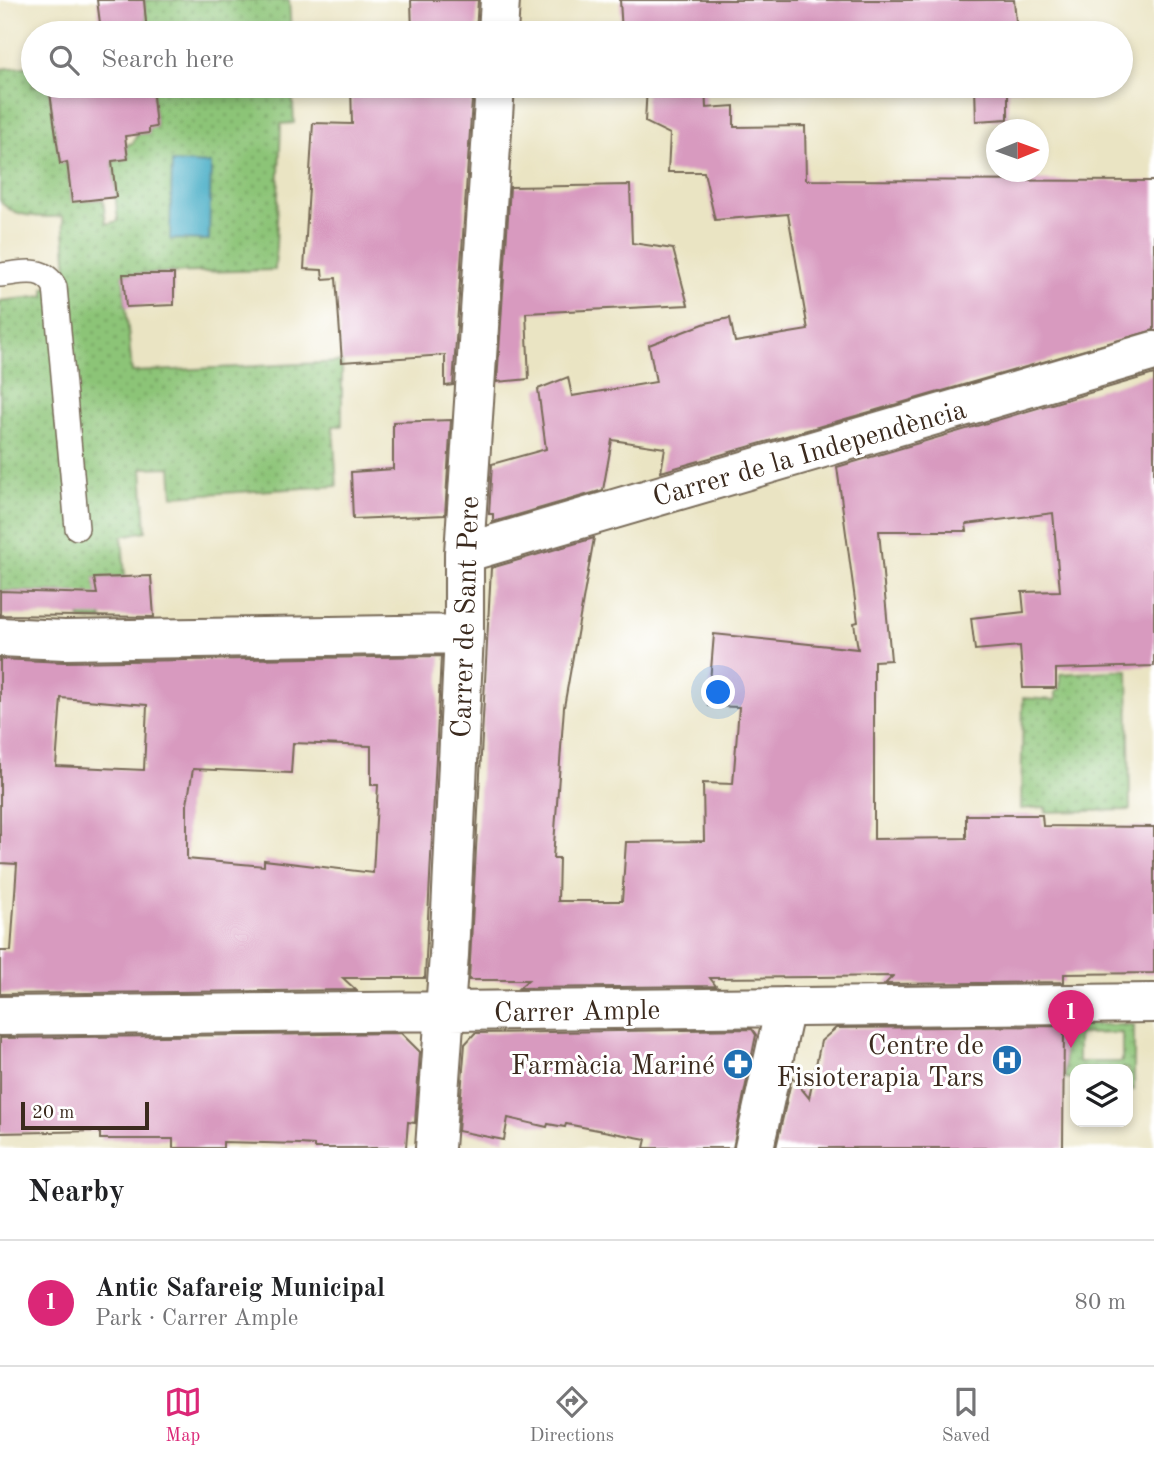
<!DOCTYPE html>
<html lang="en">
<head>
<meta charset="utf-8">
<style>
  body { margin:0; font-family:"Old Standard TT",serif; background:#f2f2f2; color:#202124 }
  .controls { position:absolute; right:21px; bottom:21px; display:grid; overflow:hidden; border-radius:14px; box-shadow:0 4px 10px #0003 }
  .controls button { width:63px; height:63px; display:grid; place-items:center; padding:0; border:0; border-bottom:2px solid #e0e0e0; background:#fff; color:#202124; font:35px sans-serif }
  .compass { position:absolute; left:986px; top:119px; width:63px; height:63px; border-radius:50%; background:#fff; box-shadow:0 4px 10px #0003; rotate:89deg }
  .scale { position:absolute; left:21px; bottom:18px; width:128px; box-sizing:border-box; padding-left:7px; border:4px solid #3b2a1e; border-top:0; font-size:19px; line-height:24px; white-space:nowrap; color:#3b2a1e; -webkit-text-stroke:5px #fff; paint-order:stroke }
  .you { position:absolute; left:719px; top:693px; width:24px; height:24px; margin:-18px; border:5px solid #fff; border-radius:50%; background:#1a73e8; box-shadow:0 0 0 10px #1a73e833 }
  .badge { display:grid; place-items:center; width:46px; height:46px; border-radius:50%; background:#db2777; color:#fff; font-size:23px; font-weight:700 }
  .pin { position:absolute; translate:-50% -58px; filter:drop-shadow(0 2px 4px #0008) }
  .pin::after { content:''; position:absolute; top:37px; width:24px; height:21px; background:inherit; clip-path:polygon(0 0,100% 0,50% 100%) }
  .list { margin:0; padding:0; list-style:none }
  h2 { display:flex; justify-content:space-between; align-items:center; height:91px; margin:0; padding:0 28px; font-size:30px }
  h2 small { font-size:23px; font-weight:400; color:#757577 }
  .list li { display:grid; grid-template-columns:46px 1fr auto; gap:21px; align-items:center; box-sizing:border-box; height:126px; padding:0 28px; border-top:2px solid #e0e0e0 }
  .list b { display:block; font-size:26px; white-space:nowrap }
  .list p { margin:0; font-size:23px; white-space:nowrap; color:#757577 }
  .list em { font-size:23px; font-style:normal; color:#757577 }
  .icon { flex:none; width:38px; height:38px; fill:none; stroke:currentColor; stroke-width:2; stroke-linecap:round; stroke-linejoin:round }
  .map { position:relative; flex:none; width:1154px; height:1148px; overflow:hidden }
  .search { position:absolute; background:#fff; box-shadow:0 4px 10px #0003; left:21px; right:21px; top:21px; height:77px; display:flex; align-items:center; gap:18px; box-sizing:border-box; padding:0 24px; border-radius:38px; color:#757577; font-size:26px }
  .sheet { height:217px; background:#fff }
  nav { display:flex; justify-content:space-around; align-items:center; box-sizing:border-box; height:98px; border-top:2px solid #e0e0e0; background:#fff; font-size:19px; color:#757577 }
  nav a { display:grid; justify-items:center; gap:4px }
  nav .on { color:#db2777 }
  .map>svg:first-child { display:block }
  .park { fill:url(#park-dots); stroke:#64774a; stroke-width:2; fill-rule:evenodd }
  .water { fill:#47adc6; stroke:#416c72; stroke-width:2 }
  .building { fill:#d89abf; fill-rule:evenodd }
  .lines { fill:none; stroke-linecap:round; stroke-linejoin:round }
  .lane-casing { stroke:#786b58; stroke-width:26 }
  .street-casing { stroke:#786b58; stroke-width:42 }
  .lane { stroke:#fff; stroke-width:23 }
  .street { stroke:#fff; stroke-width:38 }
  .labels { text-anchor:middle; stroke-width:6; stroke-linejoin:round; paint-order:stroke }
  .street-label { font-size:28px; fill:#3b2a1e; stroke:#fff }
  .poi-label { font-size:28px; fill:#3b2a1e; stroke:#fff; text-anchor:end }
</style>
</head>
<body>
<div class="map">
<svg width="1154" height="1148" viewBox="0 0 1154 1148">
  <defs>
    <pattern id="park-dots" width="8" height="8" patternUnits="userSpaceOnUse" patternTransform="scale(1.75)"><rect width="8" height="8" fill="#8cc477"/><path d="M2 2h.1M6 6h.1" fill="none" stroke="#749f61" stroke-width="1.8" stroke-linecap="round"/></pattern>
  </defs>
  <rect width="100%" height="100%" fill="#fff"/>
  <filter id="ink" filterUnits="userSpaceOnUse"><feTurbulence type="fractalNoise" baseFrequency=".0143" numOctaves="2"/><feDisplacementMap in="SourceGraphic" scale="14" xChannelSelector="R" yChannelSelector="G"/><feConvolveMatrix kernelMatrix="1 2 1 2 8 2 1 2 1" color-interpolation-filters="sRGB"/></filter>
  <filter id="wash" filterUnits="userSpaceOnUse"><feTurbulence type="fractalNoise" baseFrequency=".00686" numOctaves="4" result="noise"/><feDisplacementMap in="SourceGraphic" scale="28" xChannelSelector="R" yChannelSelector="G"/><feGaussianBlur stdDeviation="1.57" result="paint"/><feColorMatrix in="noise" values="0 0 0 0 0 0 0 0 0 0 0 0 0 0 0 0 0 1.4 0 .05"/><feComposite in="paint" operator="in"/></filter>
  <g filter="url(#wash)">
    <rect width="100%" height="100%" fill="#eae4c3"/>
    <path class="park" d="M144 0H289L291 33H147Z
      M33 66V86H49L60 164 67 162 72 201 103 199 106 224 118 221 112 161 128 159 126 145 133 143 137 134 149 133V128L156 127 152 86H292L294 123 281 124 275 270 123 274 132 372 342 362V426H333L337 486 173 496 171 467 142 468 146 531 122 536 125 577 95 578 102 620 80 619 75 593 0 591V301L45 296 44 288 68 286 63 216C45 218 11 218 0 200V69Z
      M1128 670 1130 810 1046 812 1045 807 1021 809 1023 698 1056 700V691L1060 690V674Z
      M1064 1024 1134 1025V1090L1128 1089V1069H1075V1079L1065 1078ZM1122 1033V1062H1078V1034Z"/>
    <path class="water" d="M172 162 211 164 209 240 170 239Z"/>
    <g id="blocks">
      <path class="building" d="M97 0H144L147 33H54L53 26 100 23Z
        M411 0H478L476 33H412Z
        M620 0H1014L1017 33H799V30L622 33Z
        M49 86H152L156 127 149 128V133L125 136 128 159 112 161 116 197 72 202 67 162 60 164Z
        M351 86H473L453 385 445 386V355L342 362 336 278 323 279 322 270 304 269 313 123 352 124Z
        M647 86H705L706 108 734 106V127L805 126 806 180 1154 181V330L661 472 665 448 612 440 603 490 493 522V514H489L492 464 546 449 538 389 568 377 572 396 656 382 649 345 706 323 730 318 735 342 808 330 788 214 715 220 704 172H668L670 134 645 122Z
        M975 86H1022V89L1008 90V119L976 121Z
        M630 185 632 243 673 249 688 305 526 313 529 379 497 382 510 187Z
        M123 274H174V305L126 307Z
        M1154 374V666L1056 669V688H1023L1020 646 975 650 971 618 1024 612 1022 592 1060 591 1053 513 966 524 967 531H879L891 660 874 661V839L966 838V815H1042L1043 826 1154 827V973L1064 974V982L885 984 893 976 817 977 710 978 716 986 519 988 528 980H469L491 568 594 538 564 707 553 858H559L558 901H622L626 842 704 841 703 783 733 784 739 707 708 706 714 634 858 649 854 623 858 622 837 467Z
        M451 420 445 515 353 519 351 472 393 469V422Z
        M151 576 154 617 0 615V591L97 594 94 578Z
        M441 656 425 978H343L356 990 0 994V951H11L17 864 0 863V659L64 662ZM61 698 147 705 144 770 56 766ZM293 743 371 746V785H378L373 873 264 860V866L187 859V804L193 769 291 773Z
        M1064 1026 1063 1148H776L792 1077 809 1098 821 1041 836 1028Z
        M752 1029 756 1035 733 1148H644L646 1139 566 1124 565 1127 548 1124 547 1127 508 1118 504 1140 458 1131 465 1044 475 1033Z
        M401 1033 420 1052 415 1123 408 1122 406 1148H314V1145L299 1144 223 1142V1148H173V1139H100V1131L0 1133V1038Z"/>
    </g>
  </g>
  <g filter="url(#ink)">
    <use href="#blocks" fill-opacity="0" stroke="#786b58" stroke-width="2"/>
    <g class="lines">
      <g class="lane-casing">
        <path id="lane" d="M0 275C22 273 43 265 55 287L77 528"/>
      </g>
      <g class="street-casing">
        <path id="street" d="M498 33 500 0
          M464 553 1154 351
          M0 637 64 640 464 634
          M0 1016 1154 1003
          M435 1148 449 955 464 634V553L495 86
          M754 1148 785 1007"/>
      </g>
      <use href="#lane" class="lane"/>
      <use href="#street" class="street"/>
    </g>
  </g>
  <defs>
    <g id="hospital-disc" transform="scale(1.575)"><circle r="9.5" fill="#1f6fb2" stroke="#fff"/><path d="M-5-5h3v3.5h4V-5h3V5h-3V1.5h-4V5h-3Z" fill="#fff"/></g>
    <g id="pharmacy-disc" transform="scale(1.575)"><circle r="9.5" fill="#1f6fb2" stroke="#fff"/><path d="M-2-6h4v4h4v4h-4v4h-4v-4h-4v-4h4Z" fill="#fff"/></g>
  </defs>
  <g fill-rule="evenodd">
    <use href="#hospital-disc" x="1007" y="1060"/>
    <use href="#pharmacy-disc" x="738" y="1064"/>
  </g>
  <g class="labels">
    <g class="street-label">
      <text transform="translate(809 452) rotate(-16)" y="10">Carrer de la Independència</text>
      <text transform="translate(464 617) rotate(-88)" y="10">Carrer de Sant Pere</text>
      <text transform="translate(577 1010) rotate(-1)" y="10">Carrer Ample</text>
    </g>
    <g class="poi-label">
      <text x="984" y="1054">Centre de<tspan x="984" dy="32">Fisioterapia Tars</tspan></text>
      <text x="715" y="1074">Farmàcia Mariné</text>
    </g>
  </g>
</svg>
<div class="controls">
<button><svg class="icon" aria-label="layers" viewBox="0 0 24 24"><path d="M12 4l9 5-9 5-9-5zM3 14l9 5 9-5"/></svg></button>
</div>
<svg class="compass" viewBox="-18 -18 36 36"><path d="M0-13l5 13h-10z" fill="#e53935"/><path d="M0 13l5-13h-10z" fill="#757577"/></svg>
<div class="scale">20 m</div>
<div class="you"></div>
<div class="pin badge" style="left:1071px;top:1048px">1</div>
<div class="search"><svg class="icon" aria-label="search" viewBox="0 0 24 24"><circle cx="10" cy="10" r="6"/><path d="M15 15l6 6"/></svg>Search here</div>
</div>
<section class="sheet">
<h2>Nearby<small></small></h2>
<ul class="list">
<li><span class="badge">1</span><div><b>Antic Safareig Municipal</b><p>Park · Carrer Ample</p></div><em>80 m</em></li>
</ul>
</section>
<nav>
<a class="on"><svg class="icon" aria-label="map" viewBox="0 0 24 24"><path d="M3 6l6-2 6 2 6-2v14l-6 2-6-2-6 2zM9 4v14M15 6v14"/></svg>Map</a>
<a><svg class="icon" aria-label="directions" viewBox="0 0 24 24"><path d="M12 3l9 9-9 9-9-9zM9 14v-3h6M13 9l2 2-2 2"/></svg>Directions</a>
<a><svg class="icon" aria-label="saved" viewBox="0 0 24 24"><path d="M7 4h10v16l-5-4-5 4z"/></svg>Saved</a>
</nav>
</body>
</html>
